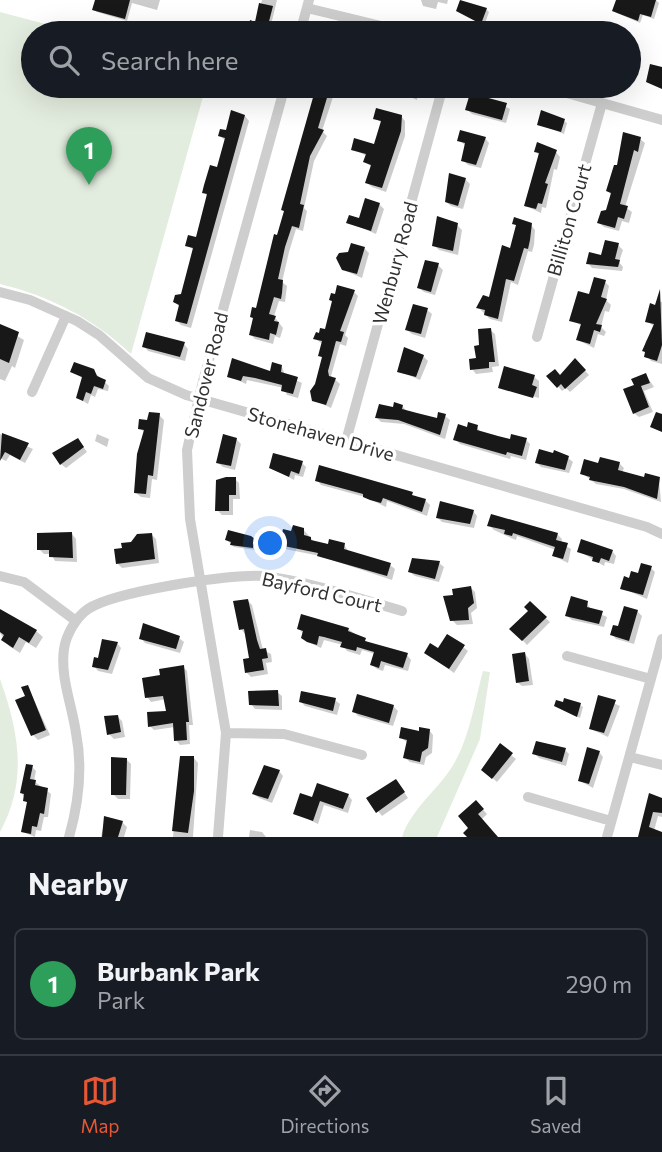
<!DOCTYPE html>
<html lang="en">
<head>
<meta charset="utf-8">
<style>
  body { margin:0; font-family:Commissioner,sans-serif; background:#20242c; color:#f1f3f6 }
  .you { position:absolute; left:271px; top:544px; width:24px; height:24px; margin:-18px; border:5px solid #fff; border-radius:50%; background:#1a73e8; box-shadow:0 0 0 10px #1a73e833 }
  .badge { display:grid; place-items:center; width:46px; height:46px; border-radius:50%; background:#e75733; color:#fff; font-size:23px; font-weight:700 }
  .pin { position:absolute; translate:-50% -58px; filter:drop-shadow(0 2px 4px #0008) }
  .pin::after { content:''; position:absolute; top:37px; width:24px; height:21px; background:inherit; clip-path:polygon(0 0,100% 0,50% 100%) }
  .list { margin:0; padding:0; list-style:none }
  h2 { display:flex; justify-content:space-between; align-items:center; height:91px; margin:0; padding:0 28px; font-size:30px }
  h2 small { font-size:23px; font-weight:400; color:#9ea1a6 }
  .list li { display:grid; grid-template-columns:46px 1fr auto; gap:21px; align-items:center; box-sizing:border-box; height:112px; margin:0 14px 14px; padding:0 14px; border:2px solid #363941; border-radius:10px }
  .list b { display:block; font-size:26px; white-space:nowrap }
  .list p { margin:0; font-size:23px; white-space:nowrap; color:#9ea1a6 }
  .list em { font-size:23px; font-style:normal; color:#9ea1a6 }
  .icon { flex:none; width:38px; height:38px; fill:none; stroke:currentColor; stroke-width:2; stroke-linecap:round; stroke-linejoin:round }
  .map { position:relative; flex:none; width:662px; height:837px; overflow:hidden }
  .search { position:absolute; background:#171b24; box-shadow:0 7px 28px #0002; left:21px; right:21px; top:21px; height:77px; display:flex; align-items:center; gap:18px; box-sizing:border-box; padding:0 24px; border-radius:38px; color:#9ea1a6; font-size:26px }
  .sheet { height:217px; background:#171b24 }
  nav { display:flex; justify-content:space-around; align-items:center; box-sizing:border-box; height:98px; border-top:2px solid #363941; background:#171b24; font-size:19px; color:#9ea1a6 }
  nav a { display:grid; justify-items:center; gap:4px }
  nav .on { color:#e75733 }
  .map>svg:first-child { display:block }
  .green { fill:#e3eddf }
  .shadow { fill:#0003 }
  .building { fill:#181818 }
  .lines { fill:none; stroke-linecap:round; stroke-linejoin:round }
  .minor { stroke:#cecece; stroke-width:10 }
  .labels { text-anchor:middle; stroke-width:7; stroke-linejoin:round; paint-order:stroke }
  .street-label { font-size:19px; fill:#313131; stroke:#fff }
</style>
</head>
<body>
<div class="map">
<svg width="662" height="837" viewBox="0 0 662 837">
  <rect width="100%" height="100%" fill="#fff"/>
  <path class="green" d="M0 12 79 33H33V86H206L131 354C94 319 50 296 0 284Z
    M483 671 490 672 480 739 437 837H402C411 810 434 793 450 770 469 742 474 704 483 671Z
    M0 679C19 732 28 781 0 832Z"/>
  <path class="shadow" d="M97 0H160L157 10 132 3 127 21 97 12 94 10Z
    M262 0H277L269 33H249L251 22 256 24Z
    M421 0H448L447 4 438 2 436 9 423 6Z
    M627 0H656L659 3 654 19 643 15 640 23 617 13 614 10Z
    M486 9 489 12 484 26 458 11Z
    M629 63 634 64 630 80 629 79Z
    M403 86H419L417 100 401 93Z
    M328 93 333 97 322 131 327 136 314 161 304 208 307 211 303 231 296 229 289 252 282 282 287 286 285 302 279 301 274 316 283 328 280 338 275 336 273 344 255 339 251 335 254 309 258 310Z
    M481 94 510 109 506 123 472 114 467 109Z
    M245 116 249 121 191 328 181 325 177 321 180 307 175 302 183 296 194 250 187 245 198 239 208 197 204 192 218 169 226 141 220 136Z
    M401 116 405 121V136L386 192 372 187 367 183 372 167 365 162 367 156 352 149 375 146 382 123 375 118Z
    M564 121 567 123 564 134 539 124Z
    M485 138 489 143 481 168 468 165 463 160 466 146 459 140Z
    M640 139 645 143 625 207 632 212 629 223 622 221 619 231 604 227 599 223 608 212 612 196 608 191Z
    M536 152H556L560 157 557 170 554 169 546 208 542 207 541 213 526 206 540 156Z
    M465 179 470 184 463 209 451 206 446 202Z
    M379 204 384 209 376 234 348 222 360 220Z
    M514 223 531 225 535 230 534 245 532 252 528 251 518 285 511 282 502 322 490 319 478 307 491 299 511 250 518 227Z
    M457 225 462 230 458 255 439 250 434 245Z
    M618 245 623 250 619 262 623 267 622 271 592 268 588 263Z
    M364 248 369 253 362 278 346 271 349 253Z
    M438 265 443 270 435 295 424 292 419 288Z
    M605 282 609 286 606 300 611 305 609 312 605 311 601 327 606 332 604 336 598 334 594 348 578 340 582 326 571 320Z
    M354 292 358 296 345 335 348 338 346 346 340 344 331 376 340 384 331 408 314 400 323 359 320 355 323 344 315 339 326 331 334 303 330 300Z
    M658 301 662 302V364L651 361 644 350 646 340 651 342 655 327 647 321Z
    M427 310 432 314 425 338 412 334 407 330Z
    M0 326 24 340 15 368 12 366 5 381 0 379Z
    M490 330 495 334 499 366 492 367 493 372 476 374 472 369Z
    M184 344 188 349 185 361 148 351 144 346Z
    M423 356 428 361 420 380 399 371Z
    M575 360 589 375 570 392 566 388 562 391 549 376 560 377Z
    M282 367 285 375 302 383 298 398 287 395 284 388 247 380 246 384 229 376 271 373Z
    M93 371 109 386 108 391 98 389 95 397 91 395 88 404 78 398 84 379 72 372Z
    M646 375 654 387 644 391 653 412 639 417 634 413 636 386Z
    M534 377 539 381V398L500 387Z
    M402 406 407 411 438 420 445 416 450 420 445 439 404 424 381 422 377 418Z
    M159 415 164 420 157 480 152 479 150 498 141 497 136 493 145 433 140 428Z
    M477 427 481 433 511 441 526 440 530 444 526 460 511 456 510 459 460 444 455 439 468 429Z
    M0 434 33 449 25 463 10 455 6 461 0 458Z
    M97 434 109 439 107 447 95 441Z
    M223 436 236 439 241 444 235 470 223 467 218 463Z
    M82 445 87 452 66 468 61 464Z
    M568 458 573 462 569 473 541 467 537 463Z
    M302 463 306 467 303 477 295 475 294 480 271 467Z
    M619 463 624 468 622 473 645 480 659 479 661 502 624 489 596 484 582 473 600 465Z
    M235 479 239 483 240 499H233V515H222L217 510Z
    M317 480 425 500 430 505 427 516 387 501 386 507 365 497 321 485Z
    M473 511 477 516 474 528 442 522 438 518Z
    M492 516 557 534 562 539 561 543 571 549 568 563 554 556 556 550 517 536 516 540 511 538 494 530 489 525Z
    M303 529 315 543 329 547 344 545 349 552 390 565 395 569 392 580 320 556 285 549 281 545 292 533Z
    M72 534 76 539 77 562 55 561 51 554H44L39 549Z
    M151 534 156 539 159 563 122 568 117 563 132 544Z
    M227 540 254 541 256 550 234 547Z
    M579 551H612L616 556 614 564 605 562 604 566Z
    M439 563 444 567 439 582 415 576 410 572Z
    M651 568 655 572 647 599 622 588Z
    M471 588 475 592 477 608 471 613 473 624 457 625 452 620Z
    M248 601 252 605 263 650 271 654 272 662 266 663 268 674 251 677 247 673 251 660 245 634 241 629Z
    M587 603 591 610 607 617 604 627 572 620 567 616Z
    M530 604 550 622 527 645 512 629 530 611Z
    M637 611 642 616 634 644 616 639 612 634Z
    M0 613 36 631 43 637 36 648 26 642 20 653 9 646 0 633Z
    M299 628 348 629 370 644 407 655 411 660 408 671 385 665 383 671 377 669 372 665 375 654 362 650 360 655 347 651 343 645 324 640 321 648 308 642Z
    M141 638H179L184 642 180 653 145 643Z
    M117 643 121 648 112 674 98 671 94 666Z
    M463 647 468 651 454 673 426 653Z
    M525 654 529 659 533 685 522 686 517 682Z
    M183 667 187 671 193 725H189L190 744 180 745 176 740 175 727 154 730 150 726 168 712 166 699 151 702 147 697 162 677Z
    M28 687 50 735 38 740 33 735Z
    M277 692 282 696V710L255 709 251 704Z
    M600 697 620 706 608 737 591 729Z
    M335 700 340 704 337 715 305 706 301 702Z
    M580 705 583 707 580 718 556 706Z
    M393 706 398 711 393 726 358 716 354 711Z
    M117 716 122 721 125 737 114 739 109 734Z
    M429 730 433 735 432 753 426 757 424 765 410 762 405 758 408 743 400 737Z
    M565 750 569 754 566 766 539 758 534 753Z
    M599 752 603 757 593 788 580 781Z
    M511 755 516 759 497 782 488 774Z
    M181 757 194 758 198 763 193 837H173Z
    M126 759 131 764 130 799H118L113 794Z
    M32 767 36 771 34 781 51 794 48 817H44L41 831 36 830 35 837 23 832 28 804 21 792Z
    M279 771 283 776 272 803 259 798 254 794Z
    M400 786 408 798 382 816 378 811Z
    M348 795 352 800 348 813 324 805 318 824 295 813 314 799Z
    M651 795 662 799V817L658 816 654 831 662 834V837H641Z
    M476 802 487 814 481 820 496 837H470L466 833 471 828Z
    M105 818 122 822 127 827 124 837H101Z
    M250 830 262 832 266 837H249Z"/>
  <path class="building" d="M95 0H130L125 19 92 10Z
    M460 0 487 8 481 24 456 11Z
    M616 0H656L651 17 640 14 638 21 612 11Z
    M259 3 273 6 266 33 248 28 250 20 255 22Z
    M498 21 532 31V33H494Z
    M650 64 662 67V89L646 82Z
    M316 87 329 91 318 128 324 130 310 156 300 204 304 205 299 228 292 226 285 247 278 279 283 280 282 293 281 299 274 297 269 314 276 316 274 321 279 322 276 335 270 333 269 340 249 335 253 318 250 317 252 307 256 308 274 234 277 235 284 211 281 210Z
    M471 90 482 93 481 96 507 103 502 120 465 110Z
    M376 108 402 115 401 131 382 188 365 183 371 165 363 162 366 154 351 150 354 138 374 144 381 121 373 119Z
    M231 110 245 115 187 324 175 321 179 305 173 302 175 295 181 294 193 248 185 246 188 235 196 237 207 194 202 193 204 185 210 165 217 167 225 138 218 136 220 129 226 130Z
    M541 110 565 119 561 132 537 125Z
    M460 130 486 137 476 165 461 161 465 143 457 141Z
    M623 132 641 137 638 152 634 150 620 204 628 206 624 219 618 217 615 228 597 223 601 211 606 210 611 193 606 191 614 165H617Z
    M537 142 557 150 545 183 548 184 542 204 538 203 536 209 524 206 539 153 534 152Z
    M449 173 466 178 458 206 445 202Z
    M365 198 380 203 371 231 346 223 349 215 359 218Z
    M437 216 458 223 453 251 432 246Z
    M514 217 532 223 530 240 528 249 524 248 514 281 506 279 498 319 484 315 485 310 476 308 483 295 489 297 502 245 510 248 516 225 512 224Z
    M605 240 619 243 615 259 620 260 618 267 586 264 589 252 601 255Z
    M351 243 365 247 357 274 342 270 336 258 339 253 348 252Z
    M425 260 439 263 431 292 417 288Z
    M594 277 606 280 601 297 607 299 596 324 602 325 600 332 594 330 590 344 576 340 581 324 569 321 578 291 589 294Z
    M337 285 355 290 340 331 344 332 341 342 336 341 328 371 329 376 336 378 326 405 312 401 310 391 315 384 322 357 318 356 322 341 313 339 316 332 319 333 320 328 325 329 332 301 329 300 331 293 335 294Z
    M660 289 662 345 657 361 644 357 645 352 642 351 654 324 645 322 650 303 655 305Z
    M413 304 428 308 421 334 405 330Z
    M0 324 19 332 9 363 0 359Z
    M491 328 495 362H489V368L470 370 469 359 476 358 474 346 479 345 478 329Z
    M146 332 185 342 180 357 142 347Z
    M404 347 424 355 416 377 397 372Z
    M232 358 270 371 272 362 282 365 281 372 298 377 293 394 281 391 282 385 255 378 243 376 241 381 227 377Z
    M575 358 586 370 565 389 561 384 557 388 546 376 555 369 560 375Z
    M74 362 94 369 97 376 106 380 103 389 94 386 91 394 86 392 83 401 76 398 82 377 70 372Z
    M504 366 535 375 532 385 537 387 533 398 498 388Z
    M646 373 650 383 641 386 649 407 633 414 623 389 634 385 631 379Z
    M394 402 403 405 402 409 417 413 437 418 438 412 446 414 440 435 398 420 375 418 379 404 393 407Z
    M149 412 160 413 153 476 148 475 146 494 134 493 137 454 144 430 138 429 139 419 147 420Z
    M656 412 662 414V432L650 427Z
    M468 422 478 425 477 430 498 436 510 439 511 434 527 438 522 456 507 452 506 455 453 440 458 424 467 427Z
    M2 433 29 443 20 460 5 452 0 461Z
    M223 434 237 438 231 466 216 463Z
    M78 438 84 447 60 465 52 453Z
    M539 449 553 453 554 450 569 456 565 470 535 463Z
    M273 453 303 461 299 474 291 471 289 477 269 468Z
    M600 457 620 462 618 470 644 477 645 473 660 477 657 499 624 487 589 480 590 477 580 474 584 459 598 463Z
    M319 465 413 492 412 495 426 499 422 512 383 498 381 503 370 500 363 497V494L315 481Z
    M226 477H236V495H229V511H215L216 480Z
    M440 501 474 510 470 524 436 518Z
    M491 514 558 533 556 540 568 543 563 559 552 556 555 547 513 533 512 536 504 534 505 530 487 526Z
    M293 525 304 528V535L311 537V540L328 544 329 539 345 543 344 549 391 563 387 576 317 556 318 553 279 545 283 529 291 531Z
    M228 530 251 536 255 539 253 548 230 545 231 542 225 540Z
    M72 532 73 558 49 557V550H37V533Z
    M152 533 155 559 116 564 114 549 122 548 121 543 131 542 137 534Z
    M581 539 613 550 609 561 601 558 599 563 592 561 593 557 577 552Z
    M412 558 440 561 435 579 408 572Z
    M641 563 652 566 643 595 620 589 624 576 629 578 631 571 638 573Z
    M471 586 474 603 468 608 469 620 450 621 443 596 453 595 452 589Z
    M571 596 588 601 587 607 603 611 599 624 565 616Z
    M248 599 257 640 260 649 266 648 268 658 262 659 264 670 245 673 243 659 249 658 244 629 239 630 233 601Z
    M530 601 547 617 522 641 509 629 528 611 524 607Z
    M624 606 638 610 629 641 610 635 613 625 618 626Z
    M0 609 37 630 29 643 19 637 13 648 1 640 4 635 0 632Z
    M301 614 349 628 348 631 366 638 365 641 408 653 403 668 381 661 379 668 370 665 374 652 357 647 356 651 340 647 342 642 324 637 319 636 317 645 307 642 301 638 303 631 297 629Z
    M143 623 180 636 176 649 139 639Z
    M447 634 465 645 449 669 424 653 430 643 438 648Z
    M102 639 118 642 108 670 92 667 94 657 98 658Z
    M525 652 529 681 516 683 512 654Z
    M184 665 189 722H186L187 740 174 741 173 723 148 727 147 712 166 711 163 696 145 698 142 678 160 675 159 669Z
    M28 685 46 730 31 736 15 700 25 696 21 687Z
    M278 690 279 706 249 705 248 691Z
    M301 691 336 698 333 711 299 702Z
    M357 694 394 705 389 723 352 712Z
    M598 695 616 700 604 733 589 729Z
    M564 698 581 703 577 717 554 706 556 700 563 702Z
    M118 715 121 732 107 735 104 716Z
    M401 727 419 731V727L430 729 428 748 422 752 420 762 403 758 407 740 399 738Z
    M536 741 566 748 562 762 532 754Z
    M500 743 513 753 492 779 481 770Z
    M587 747 600 751 589 784 578 781Z
    M180 756H194V791L188 833 172 831Z
    M111 757 127 758 126 795H111Z
    M26 764 33 765 30 779 36 780 35 785 48 788 44 814 40 813 37 827 32 826 31 834 21 832 27 802 23 801 24 794 20 793Z
    M264 765 280 770 268 799 252 794Z
    M396 779 405 792 376 813 366 798Z
    M317 783 349 794 343 809 320 801 313 821 293 814 300 793 312 797Z
    M649 793 662 798V813L653 812 649 827 662 832V837H638Z
    M476 800 484 809 478 814 498 837H467L463 833 468 828 458 816Z
    M104 816 123 821 118 837H102Z"/>
  <g class="lines">
    <path class="minor" d="M307 8 410 33
      M300 33 309 0
      M542 86 662 120
      M0 292 30 300 77 321 99 335 148 378 186 395 647 527 662 534
      M537 337 602 103
      M32 392 66 316
      M346 441 443 86
      M0 576 24 582 76 621
      M567 656 651 679
      M226 733 284 734 362 755
      M630 757 662 765
      M528 797 611 821
      M69 837C79 802 83 769 76 733 72 705 60 677 64 649 66 635 76 617 88 609 113 592 232 573 264 576 311 582 357 598 402 611
      M218 837 226 733 190 519 187 450 202 385 285 86
      M607 837 662 639"/>
  </g>
  <g class="labels">
    <g class="street-label">
      <text transform="translate(569 220) rotate(-74)" y="7">Billiton Court</text>
      <text transform="translate(395 263) rotate(-75)" y="7">Wenbury Road</text>
      <text transform="translate(206 375) rotate(-76)" y="7">Sandover Road</text>
      <text transform="translate(321 434) rotate(16)" y="7">Stonehaven Drive</text>
      <text transform="translate(322 592) rotate(13)" y="7">Bayford Court</text>
    </g>
  </g>
</svg>
<div class="you"></div>
<div class="pin badge" style="left:89px;top:185px;background:#2e9e5b">1</div>
<div class="search"><svg class="icon" aria-label="search" viewBox="0 0 24 24"><circle cx="10" cy="10" r="6"/><path d="M15 15l6 6"/></svg>Search here</div>
</div>
<section class="sheet">
<h2>Nearby<small></small></h2>
<ul class="list">
<li><span class="badge" style="background:#2e9e5b">1</span><div><b>Burbank Park</b><p>Park</p></div><em>290 m</em></li>
</ul>
</section>
<nav>
<a class="on"><svg class="icon" aria-label="map" viewBox="0 0 24 24"><path d="M3 6l6-2 6 2 6-2v14l-6 2-6-2-6 2zM9 4v14M15 6v14"/></svg>Map</a>
<a><svg class="icon" aria-label="directions" viewBox="0 0 24 24"><path d="M12 3l9 9-9 9-9-9zM9 14v-3h6M13 9l2 2-2 2"/></svg>Directions</a>
<a><svg class="icon" aria-label="saved" viewBox="0 0 24 24"><path d="M7 4h10v16l-5-4-5 4z"/></svg>Saved</a>
</nav>
</body>
</html>
